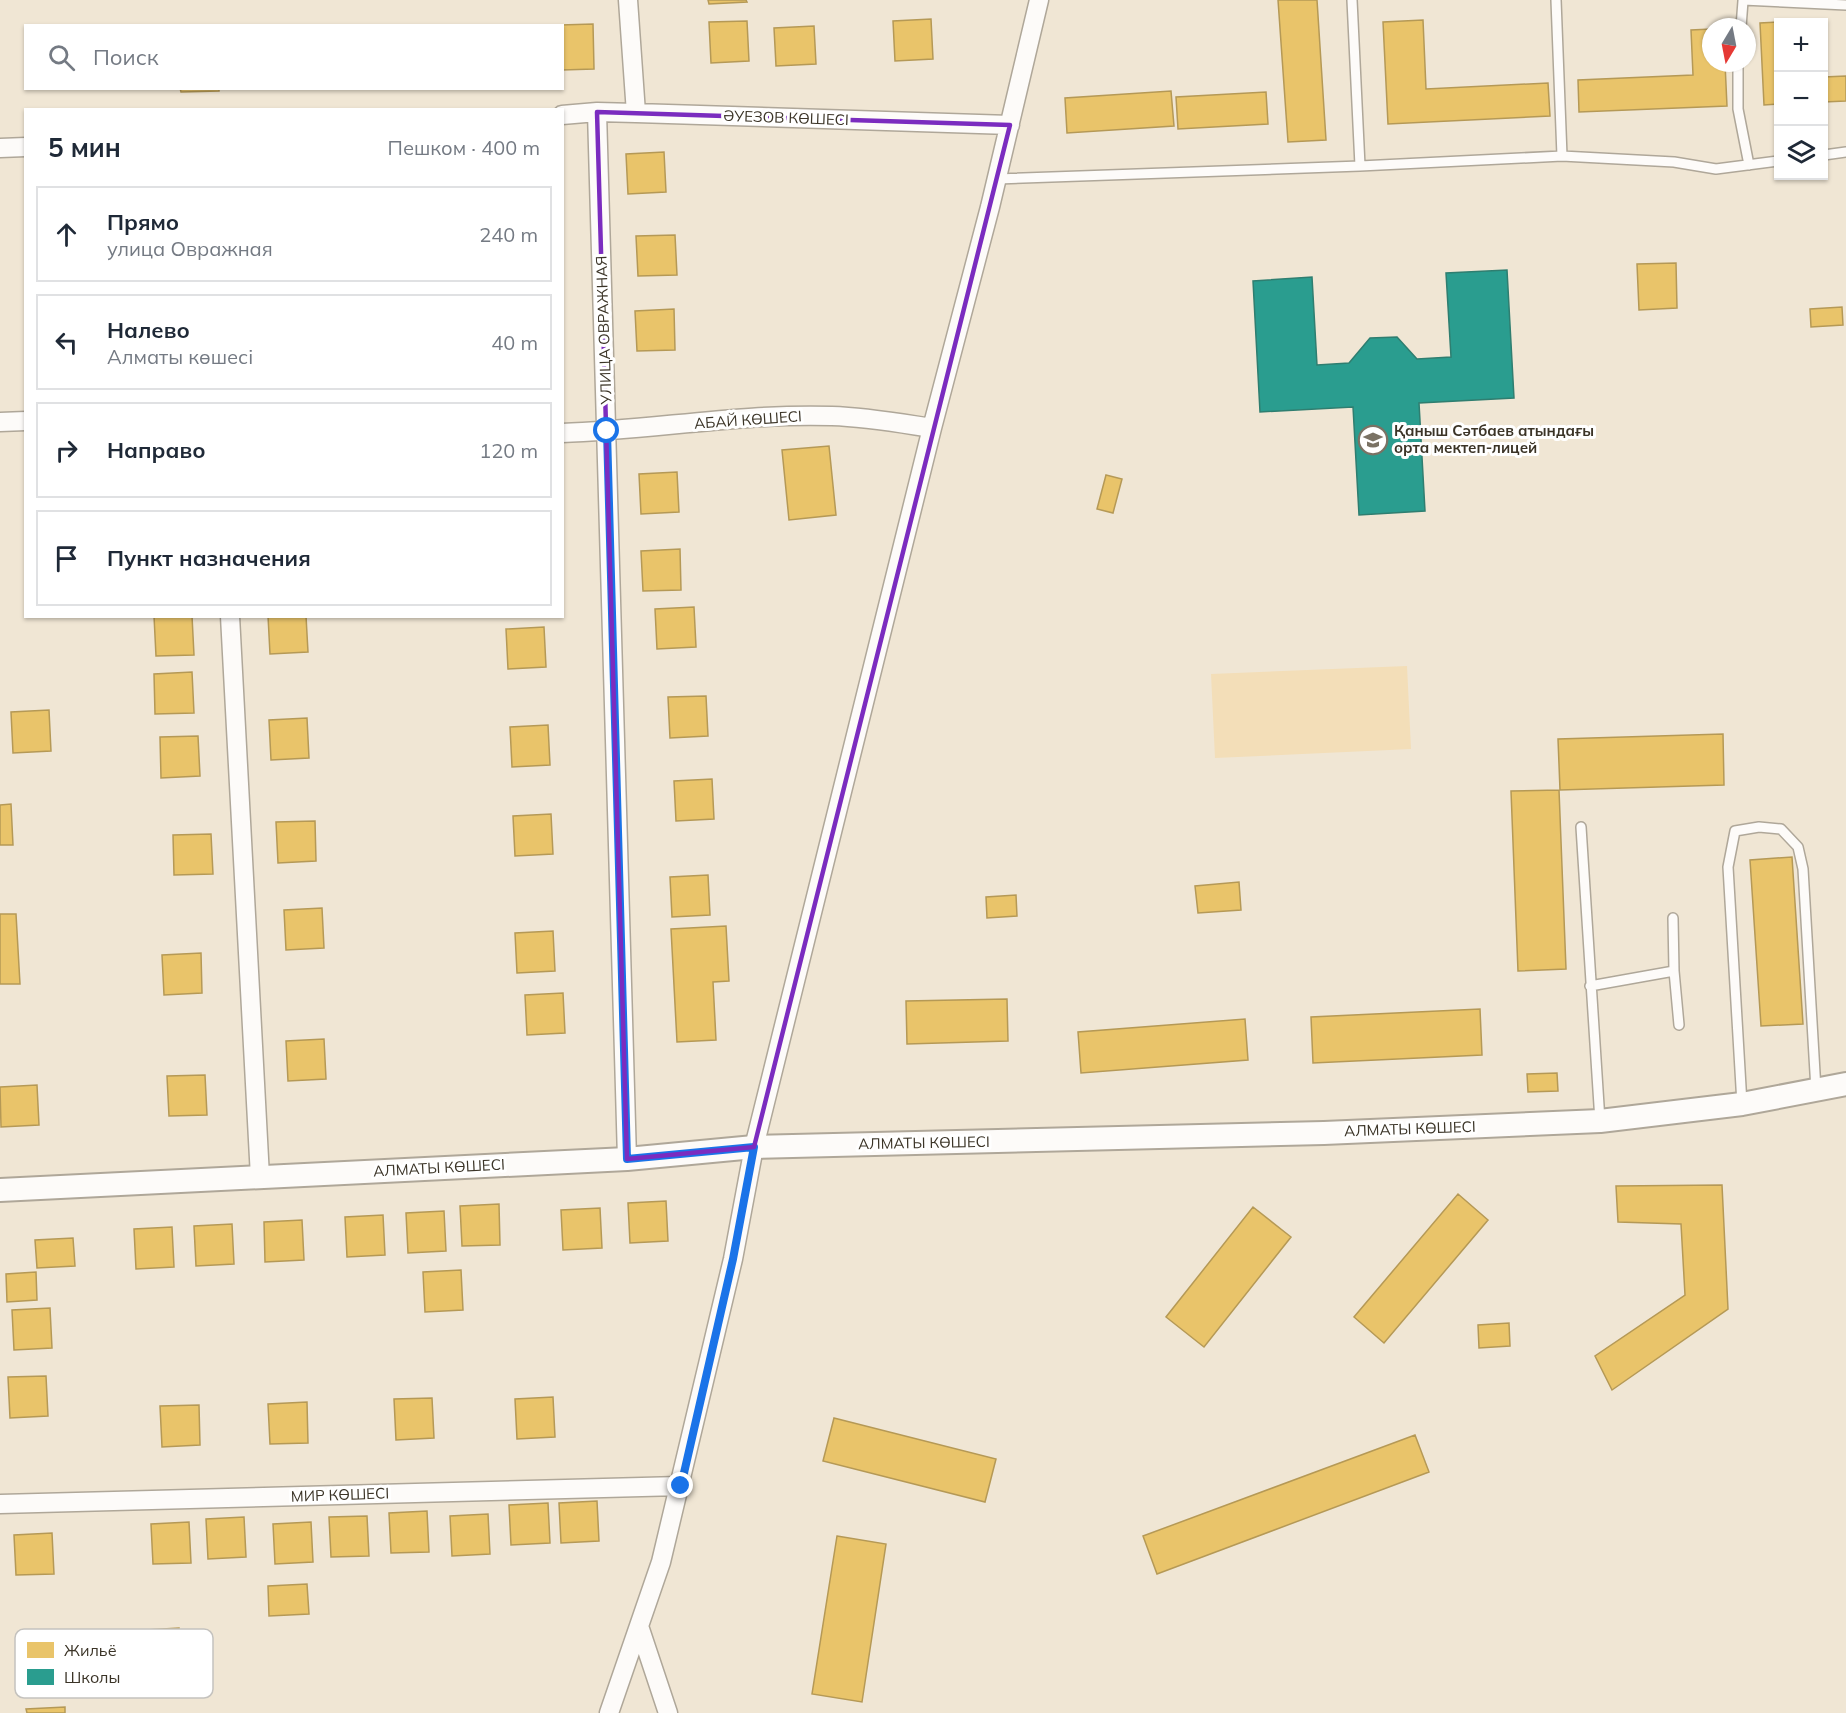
<!DOCTYPE html>
<html lang="ru">
<head>
<meta charset="utf-8">
<style>
  body { margin:0; font-family:Mulish,sans-serif; background:#f6f6f7; color:#1f2937 }
  .controls { position:absolute; right:18px; top:18px; display:grid; overflow:hidden; border-radius:0px; box-shadow:0 2px 4px #0004 }
  .controls button { width:54px; height:54px; display:grid; place-items:center; padding:0; border:0; border-bottom:2px solid #e0e1e3; background:#fff; color:#1f2937; font:30px sans-serif }
  .compass { position:absolute; left:1702px; top:18px; width:54px; height:54px; border-radius:50%; background:#fff; box-shadow:0 2px 4px #0004; rotate:190deg }
  .stop { position:absolute; width:18px; height:18px; margin:-14px; border:4px solid #1a73e8; border-radius:50%; background:#fff }
  .stop.end { background:#1a73e8; border-color:#fff; box-shadow:0 2px 6px #0008 }
  .list { margin:0; padding:0; list-style:none }
  h2 { display:flex; justify-content:space-between; align-items:center; height:78px; margin:0; padding:0 24px; font-size:26px }
  h2 small { font-size:20px; font-weight:400; color:#747a83 }
  .list li { display:grid; grid-template-columns:39px 1fr auto; gap:18px; align-items:center; box-sizing:border-box; height:96px; margin:0 12px 12px; padding:0 12px; border:2px solid #e0e1e3; border-radius:0px }
  .list b { display:block; font-size:22px; white-space:nowrap }
  .list p { margin:0; font-size:20px; white-space:nowrap; color:#747a83 }
  .list em { font-size:20px; font-style:normal; color:#747a83 }
  .icon { flex:none; width:33px; height:33px; fill:none; stroke:currentColor; stroke-width:2; stroke-linecap:round; stroke-linejoin:round }
  .map { position:relative; flex:none; width:1846px; height:1713px; overflow:hidden }
  .search { position:absolute; background:#fff; box-shadow:0 2px 4px #0004; left:24px; top:24px; width:540px; height:66px; display:flex; align-items:center; gap:15px; box-sizing:border-box; padding:0 21px; border-radius:0px; color:#747a83; font-size:22px }
  .panel { position:absolute; background:#fff; box-shadow:0 2px 4px #0004; left:24px; top:108px; width:540px; height:510px; border-radius:0px }
  .map>svg:first-child { display:block }
  .green { fill:#f3deb8 }
  .homes { fill:#e9c46a; stroke:#b59956; stroke-width:1.5 }
  .schools { fill:#2a9d8f; stroke:#2f7e70; stroke-width:1.5 }
  .lines { fill:none; stroke-linecap:round; stroke-linejoin:round }
  .service-casing { stroke:#afa799; stroke-width:12 }
  .minor-casing { stroke:#afa799; stroke-width:21 }
  .tertiary-casing { stroke:#afa799; stroke-width:26 }
  .service { stroke:#fdfbf9; stroke-width:9 }
  .minor { stroke:#fdfbf9; stroke-width:18 }
  .tertiary { stroke:#fdfbf9; stroke-width:22 }
  .route { stroke:#1a73e8; stroke-width:8 }
  .marked { fill:none; stroke:#7b2cbf; stroke-width:4.5; stroke-linejoin:round }
  .labels { text-anchor:middle; stroke-width:6; stroke-linejoin:round; paint-order:stroke }
  .street-label { font-size:15px; fill:#3b3427; stroke:#fff }
  .poi-label { font-size:15px; font-weight:bold; fill:#3b3427; stroke:#fff; text-anchor:start }
  .key { fill:#fff; stroke:#c4c2be; stroke-width:1.5 }
  .key-label { font-size:16px; fill:#3b3427 }
</style>
</head>
<body>
<div class="map">
<svg width="1846" height="1713" viewBox="0 0 1846 1713">
  <rect width="100%" height="100%" fill="#f0e6d4"/>
  <path class="green" d="M1407 666 1411 749 1215 758 1211 674Z"/>
  <path class="homes" d="M708 0H746L747 2 709 4Z
    M1278 0H1317L1326 140 1288 142Z
    M931 19 933 59 895 61 893 21Z
    M1423 20 1426 89 1548 83 1550 116 1388 124 1383 22Z
    M747 21 749 61 711 63 709 22Z
    M1778 22V104L1764 105 1760 23Z
    M593 24 594 69 562 70V26L560 25Z
    M814 26 816 64 776 66 774 28Z
    M1711 29V63H1725L1727 106 1579 112 1578 80 1693 75 1691 30Z
    M1846 76V101L1824 102V77Z
    M180 88H219V91L181 92Z
    M1171 91 1174 126 1067 133 1065 98Z
    M1266 92 1268 124 1178 129 1176 97Z
    M664 152 666 192 628 194 626 154Z
    M675 235 677 275 638 276 636 236Z
    M1676 263 1677 308 1639 310 1637 264Z
    M1842 307 1843 325 1811 327 1810 309Z
    M674 309 675 350 637 351 635 311Z
    M829 446 836 515 789 520 782 450Z
    M677 472 679 512 641 514 639 474Z
    M1106 475 1122 479 1113 513 1097 509Z
    M680 549 681 590 643 591 641 551Z
    M694 607 696 647 657 649 655 609Z
    M154 616H192L194 655 156 656Z
    M268 616H306L308 652 270 654Z
    M544 627 546 667 508 669 506 629Z
    M192 672 194 713 155 714 154 674Z
    M706 696 708 736 670 738 668 697Z
    M49 710 51 751 13 753 11 712Z
    M307 718 309 758 271 760 269 720Z
    M548 725 550 765 512 767 510 727Z
    M1723 734 1724 785 1560 790 1558 739Z
    M198 736 200 776 161 778 160 737Z
    M712 779 714 819 676 821 674 781Z
    M1559 790 1566 969 1518 971 1511 791Z
    M11 804 13 845H0V805Z
    M551 814 553 854 515 856 513 816Z
    M315 821 316 861 278 863 276 822Z
    M211 834 213 874 174 875 173 835Z
    M1792 857 1803 1024 1761 1026 1750 860Z
    M708 875 710 915 672 917 670 877Z
    M1239 882 1241 910 1198 913 1195 886Z
    M1016 895 1017 916 987 918 986 897Z
    M322 908 324 948 286 950 284 910Z
    M0 914H16L20 984H0Z
    M726 926 729 981 713 982 716 1040 677 1042 671 929Z
    M553 931 555 971 517 973 515 933Z
    M201 953 202 993 164 995 162 955Z
    M563 993 565 1033 527 1035 525 995Z
    M1007 999 1008 1041 907 1044 906 1001Z
    M1480 1009 1482 1055 1313 1063 1311 1017Z
    M1245 1019 1248 1060 1081 1073 1078 1032Z
    M324 1039 326 1079 288 1081 286 1041Z
    M1557 1073 1558 1091 1528 1092 1527 1074Z
    M205 1075 207 1115 169 1116 167 1076Z
    M37 1085 39 1125 1 1127 0 1087Z
    M1722 1185 1728 1309 1612 1390 1595 1356 1685 1295 1681 1224 1618 1222 1616 1186Z
    M1458 1194 1488 1220 1384 1343 1354 1317Z
    M666 1201 668 1241 630 1243 628 1203Z
    M499 1204 500 1245 462 1246 460 1206Z
    M1253 1207 1291 1237 1204 1347 1166 1317Z
    M600 1208 602 1248 563 1250 561 1210Z
    M444 1211 446 1251 408 1253 406 1213Z
    M383 1215 385 1255 347 1257 345 1217Z
    M302 1220 304 1260 265 1262 264 1222Z
    M232 1224 234 1264 196 1266 194 1226Z
    M172 1227 174 1267 136 1269 134 1229Z
    M73 1238 75 1266 37 1268 35 1240Z
    M461 1270 463 1310 425 1312 423 1272Z
    M36 1272 37 1300 7 1302 6 1274Z
    M50 1308 52 1348 14 1350 12 1310Z
    M1509 1323 1510 1346 1479 1348 1478 1325Z
    M46 1376 48 1416 10 1418 8 1377Z
    M553 1397 555 1437 517 1439 515 1399Z
    M432 1398 434 1438 396 1440 394 1399Z
    M307 1402 308 1443 270 1444 268 1404Z
    M199 1405 200 1445 162 1447 160 1406Z
    M834 1418 996 1459 985 1502 823 1461Z
    M1415 1435 1429 1472 1157 1574 1143 1536Z
    M597 1501 599 1541 561 1543 559 1503Z
    M548 1503 550 1543 511 1545 509 1505Z
    M427 1511 429 1552 391 1553 389 1513Z
    M488 1514 490 1554 452 1556 450 1516Z
    M367 1516 369 1556 331 1557 329 1517Z
    M244 1517 246 1557 208 1559 206 1519Z
    M189 1522 191 1563 153 1564 151 1524Z
    M311 1522 313 1562 275 1564 273 1524Z
    M52 1533 54 1574 16 1575 14 1535Z
    M837 1536 886 1544 862 1702 812 1694Z
    M307 1584 309 1614 269 1616 268 1586Z
    M179 1628 180 1659 148 1660 146 1630Z
    M65 1707V1713H27L26 1709Z"/>
  <path class="schools" d="M1507 270 1514 398 1419 403 1425 511 1359 515 1353 407 1260 412 1253 281 1312 277 1317 365 1349 363 1370 338 1397 337 1417 359 1451 357 1446 273Z"/>
  <g class="lines">
    <g class="service-casing">
      <path id="service" d="M1352 0 1360 166
        M1556 0 1562 156
        M1743 0 1846 5
        M1741 27 1743 1
        M1738 63V109L1749 165
        M1824 155 1846 152
        M997 179 1360 166 1562 156 1674 162 1716 169 1778 161
        M1581 827 1600 1121
        M1673 918 1674 971
        M1590 986 1674 971 1679 1025
        M1742 1104 1728 867 1735 831 1759 827 1781 829 1798 847 1803 869 1816 1090"/>
    </g>
    <g class="minor-casing">
      <path id="minor" d="M628 0 636 113
        M597 112 627 1159
        M562 115 597 112 636 113 1010 125
        M0 148 26 147
        M0 422 26 421
        M562 433C652 430 742 413 832 416 866 417 899 423 932 428
        M230 616 260 1177
        M0 1504 680 1486
        M639 1626 668 1713
        M609 1713 661 1562 733 1259 754 1147 932 428 990 207 1039 0"/>
    </g>
    <g class="tertiary-casing">
      <path id="tertiary" d="M0 1190 627 1159 754 1147 1324 1133 1600 1121 1742 1104 1846 1084"/>
    </g>
    <use href="#service" class="service"/>
    <use href="#minor" class="minor"/>
    <use href="#tertiary" class="tertiary"/>
  </g>
  <g class="lines">
    <path class="route" d="M607 431 627 1159 754 1147 733 1259 681 1486"/>
  </g>
  <path class="marked" d="M597 112 1010 125 754 1147 627 1159Z"/>
  <defs>
    <g id="school-ring" transform="scale(1.5)"><circle r="9.5" fill="#fff" stroke="#7a7264" stroke-width="1.5"/><path d="M0-5L7-2L0 1L-7-2ZM-4 1L0 2.5L4 1V4Q0 6-4 4Z" fill="#7a7264"/></g>
  </defs>
  <g fill-rule="evenodd">
    <use href="#school-ring" x="1373" y="440"/>
  </g>
  <g class="labels">
    <g class="street-label">
      <text transform="translate(786 118) rotate(2)" y="5">ӘУЕЗОВ КӨШЕСІ</text>
      <text transform="translate(604 330) rotate(-92)" y="5">УЛИЦА ОВРАЖНАЯ</text>
      <text transform="translate(748 420) rotate(-4)" y="5">АБАЙ КӨШЕСІ</text>
      <text transform="translate(1410 1129) rotate(-2)" y="5">АЛМАТЫ КӨШЕСІ</text>
      <text transform="translate(924 1143) rotate(-1)" y="5">АЛМАТЫ КӨШЕСІ</text>
      <text transform="translate(439 1168) rotate(-3)" y="5">АЛМАТЫ КӨШЕСІ</text>
      <text transform="translate(340 1495) rotate(-2)" y="5">МИР КӨШЕСІ</text>
    </g>
    <g class="poi-label">
      <text x="1394" y="436">Қаныш Сәтбаев атындағы<tspan x="1394" dy="17">орта мектеп-лицей</tspan></text>
    </g>
  </g>
  <rect x="15" y="1629" width="198" height="69" rx="9" class="key"/>
  <rect x="27" y="1642" width="27" height="16" fill="#e9c46a"/>
  <rect x="27" y="1669" width="27" height="16" fill="#2a9d8f"/>
  <g class="key-label">
    <text x="64" y="1656">Жильё</text>
    <text x="64" y="1683">Школы</text>
  </g>
</svg>
<div class="controls">
<button>+</button>
<button>−</button>
<button><svg class="icon" aria-label="layers" viewBox="0 0 24 24"><path d="M12 4l9 5-9 5-9-5zM3 14l9 5 9-5"/></svg></button>
</div>
<svg class="compass" viewBox="-18 -18 36 36"><path d="M0-13l5 13h-10z" fill="#e53935"/><path d="M0 13l5-13h-10z" fill="#747a83"/></svg>
<div class="stop" style="left:607px;top:431px"></div>
<div class="stop end" style="left:681px;top:1486px"></div>
<div class="search"><svg class="icon" aria-label="search" viewBox="0 0 24 24"><circle cx="10" cy="10" r="6"/><path d="M15 15l6 6"/></svg>Поиск</div>
<section class="panel">
<h2>5 мин<small>Пешком · 400 m</small></h2>
<ul class="list">
<li><svg class="icon" aria-label="ahead" viewBox="0 0 24 24"><path d="M12 20V5M6 11l6-6 6 6"/></svg><div><b>Прямо</b><p>улица Овражная</p></div><em>240 m</em></li>
<li><svg class="icon" aria-label="left" viewBox="0 0 24 24"><path d="M17 20v-9H6M10 6l-5 5 5 5"/></svg><div><b>Налево</b><p>Алматы көшесі</p></div><em>40 m</em></li>
<li><svg class="icon" aria-label="right" viewBox="0 0 24 24"><path d="M7 20v-9h11M14 6l5 5-5 5"/></svg><div><b>Направо</b></div><em>120 m</em></li>
<li><svg class="icon" aria-label="arrive" viewBox="0 0 24 24"><path d="M6 21V4h12l-3 4 3 4H6"/></svg><div><b>Пункт назначения</b></div></li>
</ul>
</section>
</div>
</body>
</html>
